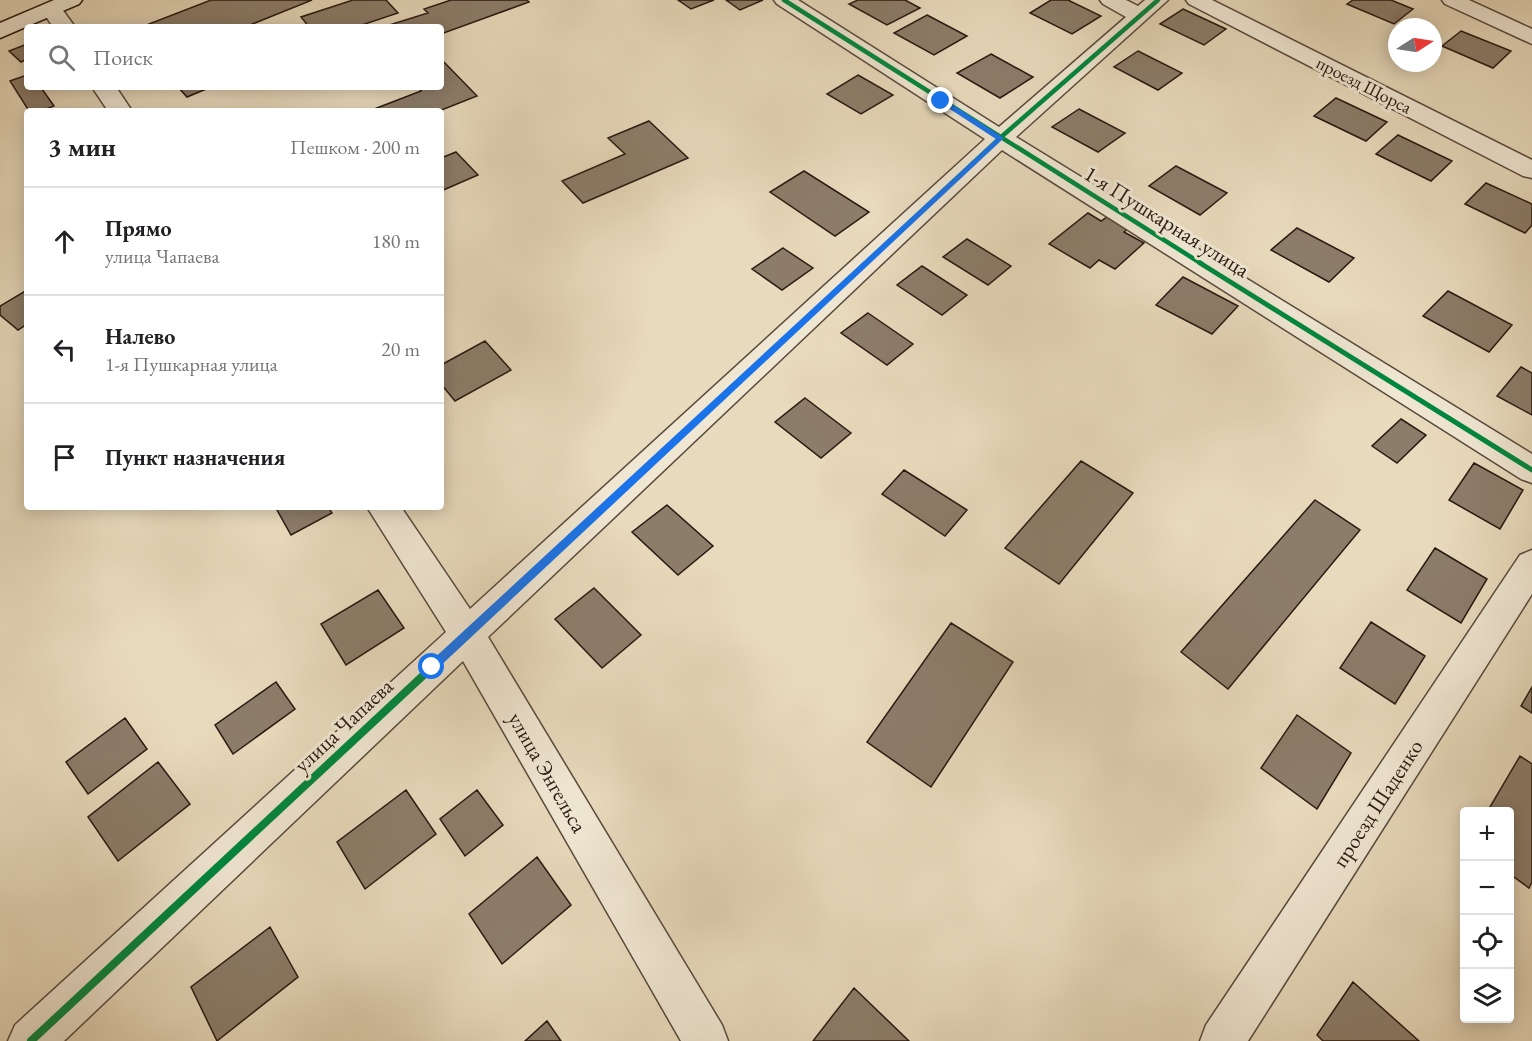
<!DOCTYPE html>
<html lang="ru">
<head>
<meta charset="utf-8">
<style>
  body { margin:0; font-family:"EB Garamond",serif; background:#f6f6f6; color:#202124 }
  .controls { position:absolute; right:18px; bottom:18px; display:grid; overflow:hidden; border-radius:6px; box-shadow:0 3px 15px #0003 }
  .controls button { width:54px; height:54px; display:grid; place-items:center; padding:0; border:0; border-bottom:2px solid #e0e0e0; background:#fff; color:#202124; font:30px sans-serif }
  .compass { position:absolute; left:1388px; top:18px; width:54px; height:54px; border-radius:50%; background:#fff; box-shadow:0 3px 15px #0003; rotate:78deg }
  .stop { position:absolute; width:18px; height:18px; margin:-14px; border:4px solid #1a73e8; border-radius:50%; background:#fff }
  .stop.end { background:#1a73e8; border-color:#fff; box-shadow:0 2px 6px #0008 }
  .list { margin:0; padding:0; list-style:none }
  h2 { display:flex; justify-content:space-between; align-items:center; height:78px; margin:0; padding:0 24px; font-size:26px }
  h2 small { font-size:20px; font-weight:400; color:#757577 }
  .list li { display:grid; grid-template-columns:39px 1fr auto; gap:18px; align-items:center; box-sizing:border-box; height:108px; padding:0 24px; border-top:2px solid #e0e0e0 }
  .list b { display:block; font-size:22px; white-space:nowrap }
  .list p { margin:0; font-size:20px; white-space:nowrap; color:#757577 }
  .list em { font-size:20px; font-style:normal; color:#757577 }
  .icon { flex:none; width:33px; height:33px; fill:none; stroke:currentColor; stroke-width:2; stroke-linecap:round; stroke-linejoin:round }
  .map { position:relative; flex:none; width:1532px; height:1041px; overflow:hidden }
  .search { position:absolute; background:#fff; box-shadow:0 3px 15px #0003; left:24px; top:24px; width:420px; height:66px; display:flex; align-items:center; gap:15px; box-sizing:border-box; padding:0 21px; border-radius:6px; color:#757577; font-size:22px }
  .panel { position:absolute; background:#fff; box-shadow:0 3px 15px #0003; left:24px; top:108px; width:420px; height:402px; border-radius:6px }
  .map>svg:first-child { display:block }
  .building { fill:#8c7d6a; stroke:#281912; stroke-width:1.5 }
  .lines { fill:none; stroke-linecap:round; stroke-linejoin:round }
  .minor-casing { stroke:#58493c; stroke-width:3 }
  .secondary-casing { stroke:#281912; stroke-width:3 }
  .minor { fill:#f0e7d3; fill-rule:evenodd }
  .secondary { fill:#f0e7d3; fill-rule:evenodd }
  .cycleway-far2-casing { stroke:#f0e7d3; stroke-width:8 }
  .cycleway-far1-casing { stroke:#f0e7d3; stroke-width:9 }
  .cycleway-casing { stroke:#f0e7d3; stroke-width:11 }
  .cycleway-far2 { stroke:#00873e; stroke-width:4.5 }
  .cycleway-far1 { stroke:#00873e; stroke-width:5 }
  .cycleway { stroke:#00873e; stroke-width:8 }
  .route { fill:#1a73e8 }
  .labels { text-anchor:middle; stroke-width:6; stroke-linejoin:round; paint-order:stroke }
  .far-street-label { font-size:18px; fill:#281912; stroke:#f0e7d3 }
  .street-label { font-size:22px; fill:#281912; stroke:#f0e7d3 }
</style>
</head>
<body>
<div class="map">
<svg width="1532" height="1041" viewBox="0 0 1532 1041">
  <rect width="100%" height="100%" fill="#e8dabc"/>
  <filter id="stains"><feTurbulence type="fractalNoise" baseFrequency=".00333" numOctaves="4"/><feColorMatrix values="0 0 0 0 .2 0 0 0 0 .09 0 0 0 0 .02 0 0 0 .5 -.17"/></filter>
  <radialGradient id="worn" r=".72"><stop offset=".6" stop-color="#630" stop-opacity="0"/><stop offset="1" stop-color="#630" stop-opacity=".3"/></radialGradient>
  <path class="building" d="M211 0H312L245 27 144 26Z
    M353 0H386L398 13 356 27H309L301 17Z
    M451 0H527L529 2 441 34V27H383L428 13 424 9Z
    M678 0H714L691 9Z
    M726 0H763L740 10Z
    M858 0H905L920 8 887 25 849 4Z
    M1051 0H1068L1101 16 1072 34 1030 13Z
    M1353 0H1391L1413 9 1394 24 1347 4Z
    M1183 9 1226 29 1204 45 1160 24Z
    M927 15 967 36 934 55 894 33Z
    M1461 31 1511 51 1493 68 1442 46Z
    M27 44V59L21 62 9 51Z
    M1138 51 1182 73 1158 90 1114 67Z
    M991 54 1033 77 1000 98 957 73Z
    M441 59 477 96 439 111H369L421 91 417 87H441Z
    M27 75V87H46L42 89 54 106 41 111H29L10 81Z
    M858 75 893 95 861 114 827 94Z
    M178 87H211L187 97Z
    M1336 98 1387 122 1366 141 1314 116Z
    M1079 109 1125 133 1098 152 1052 127Z
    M649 121 688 158 583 203 562 181 625 154 608 138Z
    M1398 135 1452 161 1431 181 1376 154Z
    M456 152 478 175 441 191V158Z
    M1176 166 1227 193 1200 215 1149 186Z
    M804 171 869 212 835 236 770 192Z
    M1486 183 1532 204V225L1525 233 1465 204Z
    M1088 213 1101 221 1110 215 1130 227 1124 232 1144 243 1115 269 1099 260 1090 268 1049 244Z
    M1297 228 1354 258 1329 282 1271 250Z
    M967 239 1011 266 988 285 943 257Z
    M783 248 813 268 782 290 752 269Z
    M922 266 967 295 942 315 897 285Z
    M1183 277 1238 306 1212 334 1156 305Z
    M27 290V324L18 330 0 315V306Z
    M1448 291 1512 325 1489 352 1423 316Z
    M868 313 913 344 887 365 841 333Z
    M485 341 511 370 455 401 441 384V365Z
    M1521 367 1532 373V415L1497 396Z
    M805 398 851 433 821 458 775 422Z
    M1401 419 1426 435 1397 463 1372 446Z
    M1081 461 1133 493 1059 584 1005 548Z
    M1474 463 1523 490 1500 529 1449 500Z
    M904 470 967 510 945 536 882 494Z
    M1315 500 1360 530 1228 689 1181 652Z
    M667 505 713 546 678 575 632 532Z
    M282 507H328L332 513 291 535 277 510Z
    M1435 548 1487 579 1461 623 1407 590Z
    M594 588 641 635 602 668 555 619Z
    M378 590 404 628 346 665 321 624Z
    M1371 622 1425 656 1395 704 1340 668Z
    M951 623 1013 662 931 787 867 742Z
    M276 682 295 709 233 754 215 725Z
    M1532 687V713L1521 706Z
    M1297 715 1351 753 1317 809 1261 768Z
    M125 718 147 749 88 794 66 762Z
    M1520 756 1532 764V882L1529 888 1510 874V812H1487Z
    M158 762 190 804 118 861 88 817Z
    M406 790 436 834 365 889 337 842Z
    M477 790 503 825 465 856 440 819Z
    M537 857 571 905 502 964 469 914Z
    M270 927 298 977 217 1041 191 987Z
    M1353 982 1419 1041H1323L1317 1035Z
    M854 988 909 1041H813Z
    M547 1021 561 1041H525Z"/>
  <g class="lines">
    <g class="minor-casing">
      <path id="minor" d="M774 0H798L999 127 1126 17 1103 4 1100 0H1126L1138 6 1145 0H1168L1016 137 1532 454V483L1521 479 1002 150 488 637 722 1025 728 1041H681L463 661 64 1041H8L15 1025 446 632 367 507H401L470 609 985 139 777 4Z
        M1186 0H1212L1532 160V178L1523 176 1189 4Z
        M1442 0H1469L1532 29V44L1445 4Z
        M52 3 59 5 75 27H53L41 9 45 5Z
        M92 87H116L132 111H108Z
        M1532 550V594L1248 1041H1200L1206 1025 1520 555Z"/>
    </g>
    <g class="secondary-casing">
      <path id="secondary" d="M54 0H82L79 4 0 38V23Z"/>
    </g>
    <use href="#minor" class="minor"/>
    <use href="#secondary" class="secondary"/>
    <g class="cycleway-far2-casing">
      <path id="cycleway-far2" d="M784 0 1202 264
        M865 264 1000 138 1158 0"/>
    </g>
    <g class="cycleway-far1-casing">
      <path id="cycleway-far1" d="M1200 263 1532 470
        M500 604 866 263"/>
    </g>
    <g class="cycleway-casing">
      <path id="cycleway" d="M31 1041 502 602"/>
    </g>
    <use href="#cycleway-far2" class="cycleway-far2"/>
    <use href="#cycleway-far1" class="cycleway-far1"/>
    <use href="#cycleway" class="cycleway"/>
  </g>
  <path class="route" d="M939 99H944L1004 138 436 670H429V663L996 139 939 102Z"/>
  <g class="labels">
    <g class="far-street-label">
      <text transform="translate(1364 85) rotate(27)" y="6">проезд Щорса</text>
    </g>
    <g class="street-label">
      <text transform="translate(1167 221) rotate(32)" y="8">1-я Пушкарная улица</text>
      <text transform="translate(343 725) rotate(-43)" y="8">улица Чапаева</text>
      <text transform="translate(548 772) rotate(60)" y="8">улица Энгельса</text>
      <text transform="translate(1377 803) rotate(-57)" y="8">проезд Шаденко</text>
    </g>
  </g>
  <rect width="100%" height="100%" filter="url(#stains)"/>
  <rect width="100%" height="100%" fill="url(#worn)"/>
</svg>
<div class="controls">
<button>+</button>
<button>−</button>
<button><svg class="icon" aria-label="locate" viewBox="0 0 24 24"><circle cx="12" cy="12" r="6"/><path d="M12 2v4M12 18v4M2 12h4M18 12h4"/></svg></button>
<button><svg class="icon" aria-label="layers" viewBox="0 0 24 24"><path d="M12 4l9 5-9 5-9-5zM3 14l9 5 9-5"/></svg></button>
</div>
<svg class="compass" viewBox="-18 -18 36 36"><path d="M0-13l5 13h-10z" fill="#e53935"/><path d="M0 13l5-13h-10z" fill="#757577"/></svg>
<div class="stop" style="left:432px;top:667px"></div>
<div class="stop end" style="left:941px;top:101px"></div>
<div class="search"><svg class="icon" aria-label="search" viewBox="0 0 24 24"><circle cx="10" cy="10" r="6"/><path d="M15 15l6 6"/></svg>Поиск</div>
<section class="panel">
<h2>3 мин<small>Пешком · 200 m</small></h2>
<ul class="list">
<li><svg class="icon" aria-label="ahead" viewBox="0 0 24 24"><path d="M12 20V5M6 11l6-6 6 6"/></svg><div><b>Прямо</b><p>улица Чапаева</p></div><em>180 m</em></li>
<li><svg class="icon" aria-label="left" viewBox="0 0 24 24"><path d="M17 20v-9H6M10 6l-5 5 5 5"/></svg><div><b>Налево</b><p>1-я Пушкарная улица</p></div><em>20 m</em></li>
<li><svg class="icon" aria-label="arrive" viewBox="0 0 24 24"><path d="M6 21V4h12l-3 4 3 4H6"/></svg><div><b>Пункт назначения</b></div></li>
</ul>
</section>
</div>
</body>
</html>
